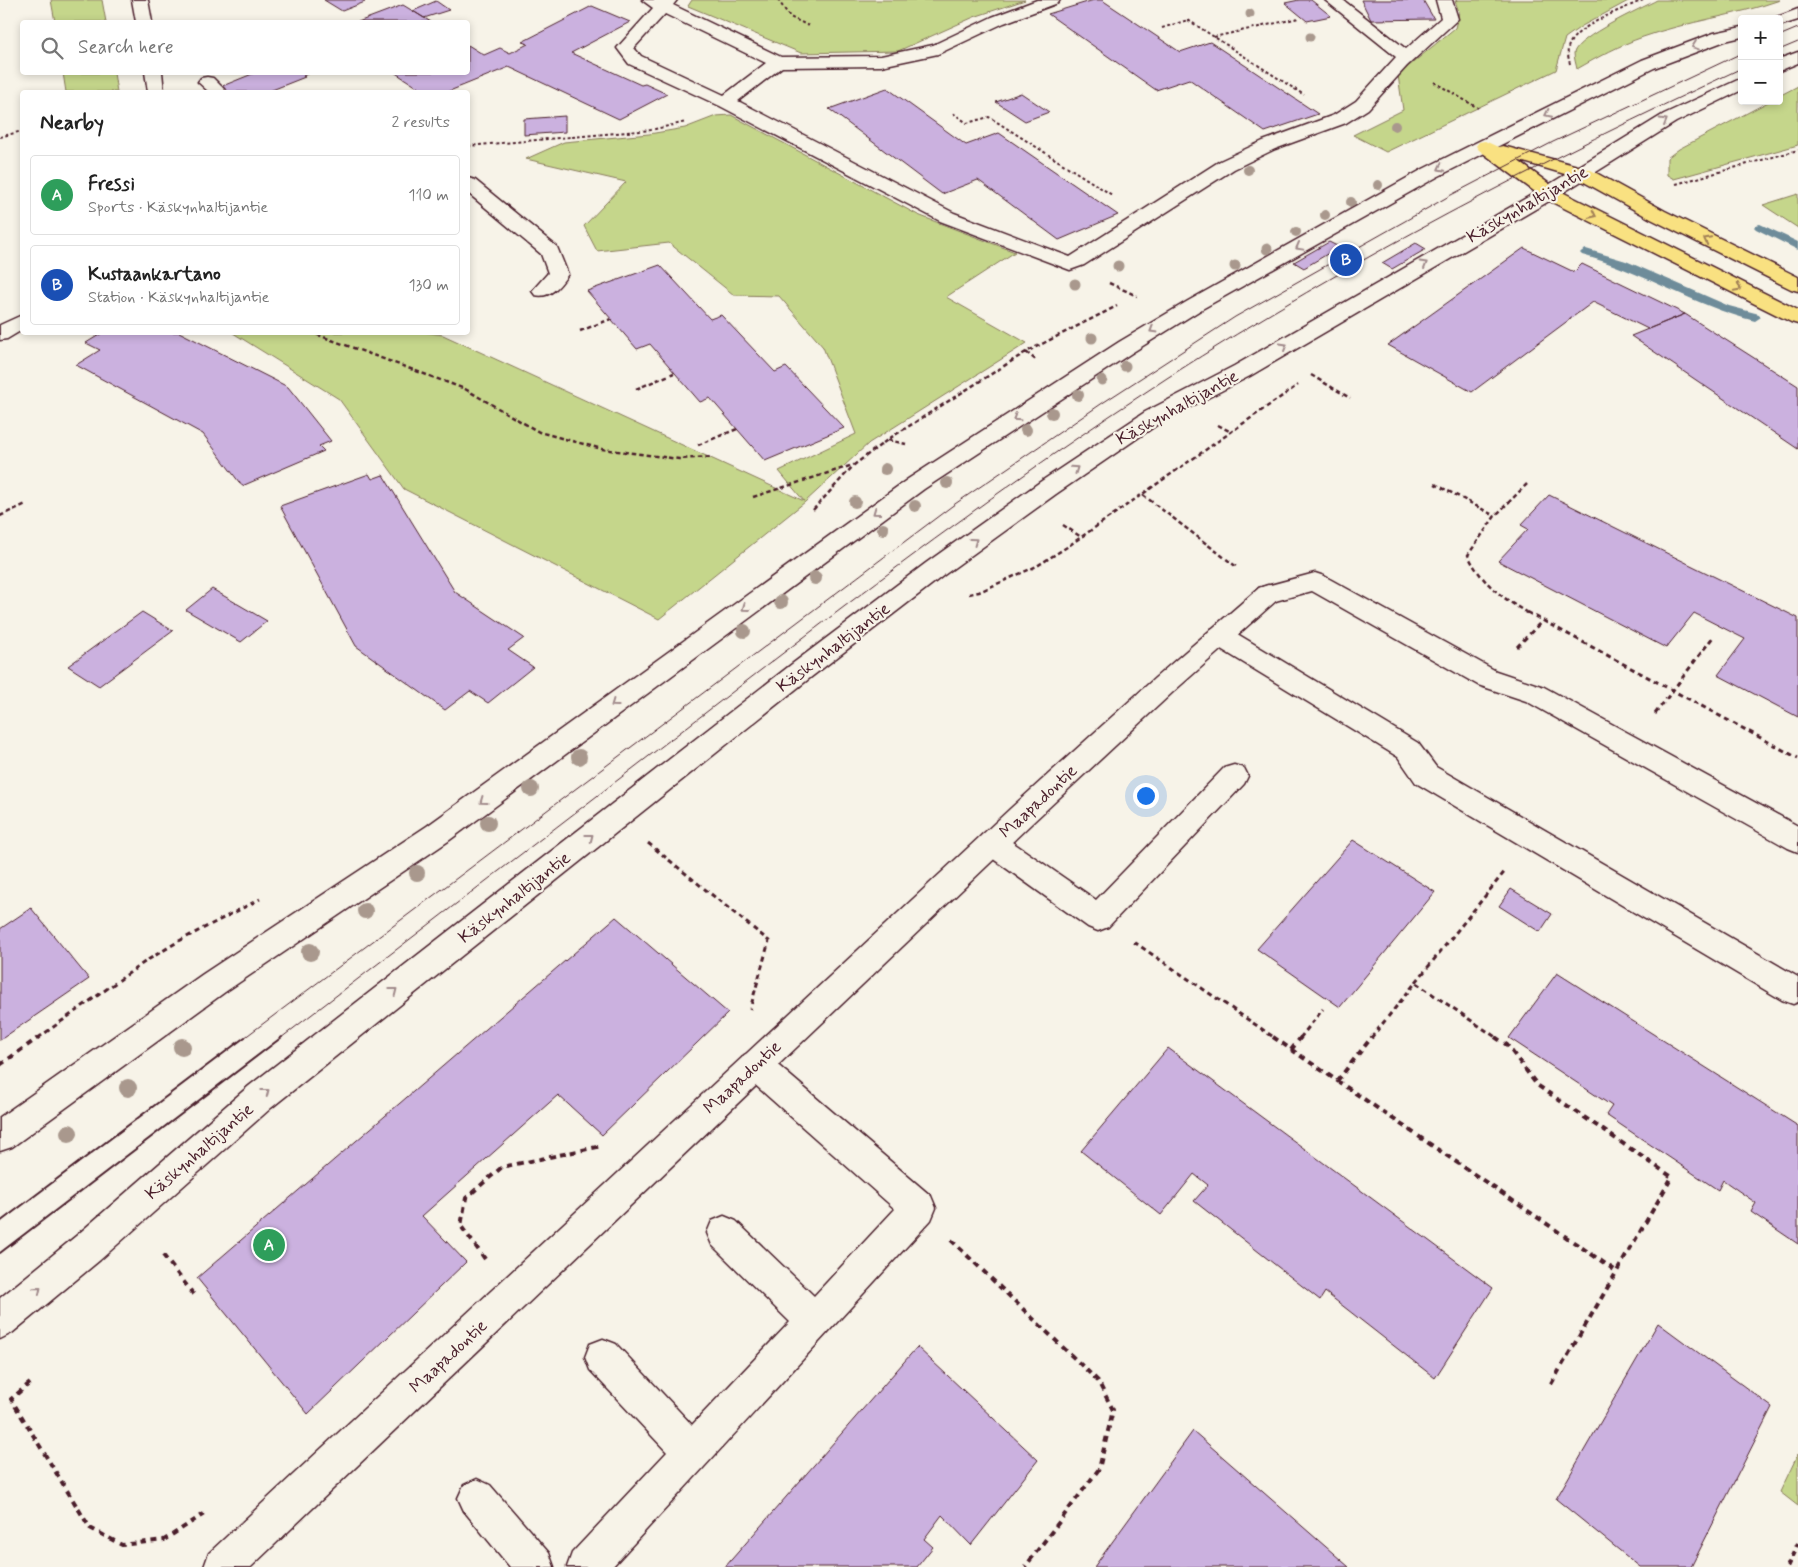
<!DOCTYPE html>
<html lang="en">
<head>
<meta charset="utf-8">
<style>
  body { margin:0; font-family:Mynerve,sans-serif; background:#f6f6f6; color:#222 }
  .controls { position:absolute; right:15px; top:15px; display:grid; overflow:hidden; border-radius:5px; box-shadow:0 2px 8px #0003 }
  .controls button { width:45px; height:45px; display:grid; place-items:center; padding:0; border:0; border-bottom:1px solid #e0e0e0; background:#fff; color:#222; font:25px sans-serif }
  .you { position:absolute; left:1145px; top:795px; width:18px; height:18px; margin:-12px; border:4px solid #fff; border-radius:50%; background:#1a73e8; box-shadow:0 0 0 8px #1a73e833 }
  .badge { display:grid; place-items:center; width:32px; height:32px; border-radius:50%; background:#ea580c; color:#fff; font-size:16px; font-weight:700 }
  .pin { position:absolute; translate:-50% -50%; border:2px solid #fff; box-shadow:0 1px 5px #0006 }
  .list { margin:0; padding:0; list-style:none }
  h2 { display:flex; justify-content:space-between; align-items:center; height:65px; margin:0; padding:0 20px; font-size:21px }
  h2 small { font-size:16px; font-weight:400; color:#767676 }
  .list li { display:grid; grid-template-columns:32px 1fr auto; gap:15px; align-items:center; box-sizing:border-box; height:80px; margin:0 10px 10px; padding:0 10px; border:1px solid #e0e0e0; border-radius:5px }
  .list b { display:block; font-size:19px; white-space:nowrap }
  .list p { margin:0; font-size:16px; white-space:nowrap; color:#767676 }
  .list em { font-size:16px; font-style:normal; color:#767676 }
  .icon { flex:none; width:28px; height:28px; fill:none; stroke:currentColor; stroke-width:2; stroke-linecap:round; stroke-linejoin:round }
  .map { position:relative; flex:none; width:1798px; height:1567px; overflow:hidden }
  .search { position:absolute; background:#fff; box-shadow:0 2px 8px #0003; left:20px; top:20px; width:450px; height:55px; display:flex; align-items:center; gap:12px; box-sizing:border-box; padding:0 18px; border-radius:5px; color:#767676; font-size:19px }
  .panel { position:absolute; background:#fff; box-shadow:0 2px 8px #0003; left:20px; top:90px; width:450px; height:245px; border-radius:5px }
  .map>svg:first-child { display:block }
  .green { fill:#c5d68b; stroke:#887a5b }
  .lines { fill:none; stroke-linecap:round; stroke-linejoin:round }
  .stream { fill:#6e8c9a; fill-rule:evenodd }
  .building { fill:#cbb1df; stroke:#4a1f2b }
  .lane-casing { stroke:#4a1f2b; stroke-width:3 }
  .street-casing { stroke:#4a1f2b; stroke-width:3 }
  .secondary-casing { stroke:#4a1f2b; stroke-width:3 }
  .highway-casing { stroke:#4a1f2b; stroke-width:3 }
  .path-far3 { stroke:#4a1f2b; stroke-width:2; stroke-dasharray:3 2.5; stroke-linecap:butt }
  .path-far2 { stroke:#4a1f2b; stroke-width:2.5; stroke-dasharray:4.5 3; stroke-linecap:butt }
  .path-far1 { stroke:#4a1f2b; stroke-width:3; stroke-dasharray:5 4; stroke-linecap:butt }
  .path { stroke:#4a1f2b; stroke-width:4; stroke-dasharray:6 5; stroke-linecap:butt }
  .lane { fill:#f7f3e8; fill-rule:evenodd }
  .street { fill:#f7f3e8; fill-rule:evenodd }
  .secondary { fill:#f7f3e8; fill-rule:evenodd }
  .highway { fill:#f9e181; fill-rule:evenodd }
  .tram-far1 { stroke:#4a1f2b; stroke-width:1 }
  .tram { stroke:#4a1f2b; stroke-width:2 }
  .tree { fill:#a9988d }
  .oneway { stroke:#a0898a }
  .oneway2 { stroke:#a28056 }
  .labels { text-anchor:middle; stroke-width:4.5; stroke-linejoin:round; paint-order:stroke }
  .street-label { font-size:18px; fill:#4a1f2b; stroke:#f7f3e8 }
</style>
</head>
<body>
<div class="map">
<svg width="1798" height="1567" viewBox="0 0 1798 1567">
  <rect width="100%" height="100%" fill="#f7f3e8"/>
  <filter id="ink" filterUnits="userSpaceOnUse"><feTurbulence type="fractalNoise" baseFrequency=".02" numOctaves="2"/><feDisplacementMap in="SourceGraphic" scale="10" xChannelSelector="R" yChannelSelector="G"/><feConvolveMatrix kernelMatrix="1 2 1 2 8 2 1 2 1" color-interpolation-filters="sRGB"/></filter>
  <g filter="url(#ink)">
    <path class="green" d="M51 0H102L106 22H55Z
      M692 0H1025L974 17 898 51 801 53 688 6Z
      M1458 0H1630L1582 26 1565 38 1556 70 1386 152 1353 135 1403 110 1398 75 1455 28 1459 12 1455 1Z
      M1657 0H1780C1735 16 1688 21 1643 37 1620 45 1598 57 1577 69 1576 64 1574 58 1574 53 1577 37 1642 8 1657 0Z
      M63 73H114L117 92H66Z
      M1798 86V145L1674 179 1667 175V158L1679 149 1770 101H1779V96Z
      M731 115 918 215 1015 252 946 297 1027 343 869 443 805 502 659 619 404 489 339 399 233 333 423 332 443 335 804 501 779 471 856 434 823 347 779 296 734 295 669 243 597 251 584 226 626 182 526 159 564 142 649 134 685 128 716 116Z
      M1798 194V228L1763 205Z
      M1798 1454V1506L1780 1492Z"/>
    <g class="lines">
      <path class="stream" d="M1760 224 1798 242V250L1756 229 1754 227 1756 225Z
        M1586 249 1626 261 1729 306 1759 314 1761 317 1755 321C1694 306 1642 271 1582 255L1580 253 1582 251Z"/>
    </g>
    <path class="building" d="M324 0H361L365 2 342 11Z
      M1094 0H1102L1180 52 1210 42 1318 114 1265 132 1189 79 1156 90 1048 14Z
      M1299 0H1311L1331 16 1307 21 1285 3Z
      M1361 0H1423L1434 19 1371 20Z
      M436 1 449 10 424 18 413 11Z
      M403 5 431 22H358Z
      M592 6 630 22 571 53 641 85 645 84 667 94 619 119 509 67 447 92H425L394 72H468V45L484 55 500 48 510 53 528 44 522 42Z
      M257 72H311L303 76 305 77 267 92H227L220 87Z
      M887 88 966 145 999 133 1118 215 1059 240 978 180 942 194 829 109Z
      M1021 93 1049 112 1025 121 996 102Z
      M565 116V132L524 135V119Z
      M1329 242 1339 247 1304 268 1294 262Z
      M1416 243 1426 249 1392 269 1382 263Z
      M1524 248 1574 272 1582 264 1685 314 1648 329 1593 302 1472 392 1388 345Z
      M660 265 710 319 721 315 775 372 786 367 844 428 765 461 710 398 700 402 650 344 637 349 587 291Z
      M1685 314 1798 386V449L1631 336Z
      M104 332H179L288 387 331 441 319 446 324 451 242 486 203 434 76 365 100 350 86 343Z
      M369 474 372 479 383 475 455 592 524 638 508 650 533 667 488 703 470 691 445 710 356 646 280 506Z
      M1549 495 1798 618V717L1718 675 1745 639 1694 613 1666 648 1498 561 1528 529 1521 525Z
      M212 589 267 621 241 642 186 610Z
      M142 612 173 631 99 686 68 666Z
      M1353 840 1435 892 1340 1007 1257 949Z
      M1511 889 1552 914 1540 932 1499 906Z
      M31 908 89 979 0 1040V929Z
      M616 917 728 1013 602 1135 558 1095 422 1216 466 1262 308 1414 197 1278Z
      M1557 973 1798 1126V1244L1751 1212 1756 1203 1723 1180 1718 1190 1606 1115 1612 1106 1509 1038Z
      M1168 1048 1493 1288 1435 1378 1325 1292 1320 1300 1194 1201 1208 1185 1194 1174 1161 1215 1081 1151Z
      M1658 1323 1772 1407 1691 1567H1640L1556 1499Z
      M917 1347 1038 1460 971 1545 942 1515 924 1539 933 1547 917 1567H725Z
      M1193 1431 1349 1567H1094Z"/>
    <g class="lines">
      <g class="lane-casing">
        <path id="lane" d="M642 0H677L673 5 781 57 881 56 933 45 992 17 1037 0H1060L1058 3 1004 23 938 54 881 66 782 67 738 101 954 213 1070 257 1220 161 1263 141 1334 115 1356 101 1396 57 1325 0H1343L1406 49 1441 18 1436 0H1452L1458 19 1407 66 1368 109 1346 123 1275 149 1234 169 1084 265 1070 270 940 221 720 106 629 64 617 48 653 8ZM665 14 766 63 724 95 641 56 634 48Z
          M207 77 213 78 227 92H209L198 82 201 78Z
          M468 178 475 180 557 247 568 274C560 286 550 299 535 295L532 291 548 273 541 254 468 193Z
          M1315 573 1324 576 1496 671 1544 687 1798 826V852L1788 848 1526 701 1478 685 1312 591 1268 603 1259 600 1256 594 1259 588Z
          M1220 627 1229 629 1418 743 1436 767 1798 977V1002L1793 1004 1782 1000 1416 783 1398 757 1211 643 1207 636 1211 629Z
          M1234 765 1244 768 1248 776 1244 784 1108 927 1098 931 1088 927 982 851 978 843 982 835 992 831 1002 835 1096 900 1224 768Z
          M755 1050 766 1055 931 1196 936 1208 931 1220 612 1567H567L572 1553 667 1452 590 1370 585 1357 590 1344 603 1339 616 1344 692 1425 790 1322 712 1245 707 1233 712 1221 724 1216 736 1221 814 1296 895 1209 744 1075 739 1065 744 1055Z
          M477 1479 490 1485 549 1553 554 1567H510L464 1511 458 1498 464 1485Z"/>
      </g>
      <g class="street-casing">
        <path id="street" d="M132 0H148L152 22H136Z
          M145 72H162L164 92H148Z
          M22 315V330L7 339 0 340V325Z
          M1268 585 1277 588 1280 594 1277 600 1173 692 1031 824 251 1567H204L209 1553 1011 808 1155 678 1259 588Z"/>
      </g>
      <g class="secondary-casing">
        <path id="secondary" d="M1798 9V20L1779 26V19H1772Z
          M1742 27V37L1725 41 1654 68 1437 177 1202 309 1133 352 924 489 447 842 225 992 12 1147 0 1151V1117L203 974 427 826 908 479 1119 342 1188 301 1423 169 1642 60 1714 33Z
          M1798 52V63L1779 71V59Z
          M1742 78V90L1676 122 1556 197 1250 376 1161 422 1056 494 944 575 810 678 271 1108 100 1260 12 1333 0 1339V1298L76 1236 249 1086 792 664 926 563 1040 482 1145 412 1234 366 1542 189 1664 114Z"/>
      </g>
      <g class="highway-casing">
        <path id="highway" d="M1485 141 1498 147 1503 146 1589 169 1665 211 1798 277V291L1791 289 1651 219 1575 177 1517 160 1556 189 1798 310V324L1791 322 1542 197 1479 150 1476 146 1479 142Z"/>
      </g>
      <path class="path-far3" d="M778 0 790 17 809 26
        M1162 28 1188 20 1304 95
        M1214 37 1299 18
        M1570 64C1569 59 1567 54 1568 48 1573 26 1624 9 1643 0
        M1434 82 1478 108
        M953 113 967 123 989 117 1112 195
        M0 137 22 131
        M468 146 651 130 686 122
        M1676 184 1798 150"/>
      <path class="path-far2" d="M1109 283 1137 296
        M580 331 611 319
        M310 332 465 389 539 432 602 449 679 459 712 457
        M1026 352 1037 361
        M1311 375 1350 398
        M636 389 674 373
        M1218 425 1231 432
        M888 440 906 444
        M698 445 737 429
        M1435 484 1495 516
        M1527 484 1495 516 1468 555C1481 583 1504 599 1529 614
        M1143 495 1238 568
        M753 497 853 465
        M813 510 854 465 887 440 1026 352 1117 306
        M0 516 26 504
        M1063 525 1081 537
        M969 594 979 592 1037 566 1067 547 1298 385"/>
      <path class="path-far1" d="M1527 612 1798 758
        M1517 647 1542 621
        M1655 714 1713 637
        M648 843 769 941 750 1009
        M1134 942 1275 1038
        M1416 983 1497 1038
        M38 1038 146 961 179 941 260 899
        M1300 1038 1323 1009
        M1371 1038 1506 870"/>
      <path class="path" d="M1273 1037 1616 1271
        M1495 1037 1507 1045 1537 1085 1672 1177 1550 1386
        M1291 1050 1301 1037
        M0 1065 39 1037
        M1337 1081 1372 1037
        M951 1240 1098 1381 1113 1410 1099 1469 1025 1567
        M163 1255 194 1295
        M485 1259 461 1226 466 1198 502 1167 602 1146
        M30 1383 11 1399 90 1528 122 1545 164 1540 204 1514
        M1787 1567 1798 1543"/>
      <use href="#lane" class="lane"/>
      <use href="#street" class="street"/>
      <use href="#secondary" class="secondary"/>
      <use href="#highway" class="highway"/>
      <path class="tram-far1" d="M1779 36 1798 28
        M1779 50 1798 42
        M244 1038 952 506 1104 402 1235 317 1451 195 1553 142 1742 53
        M281 1038C423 929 566 820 709 710 858 595 1008 481 1167 378 1350 260 1544 160 1742 68"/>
      <path class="tram" d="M0 1222 245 1037
        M0 1253 282 1037"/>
    </g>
    <g class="tree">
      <circle cx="1250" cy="14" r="4.5"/>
      <circle cx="1310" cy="37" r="4.5"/>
      <circle cx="1395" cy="126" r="5"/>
      <circle cx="1248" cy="170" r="5"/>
      <circle cx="1378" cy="185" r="5"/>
      <circle cx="1351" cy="202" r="5"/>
      <circle cx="1325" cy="215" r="5"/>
      <circle cx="1296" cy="232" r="5"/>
      <circle cx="1267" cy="249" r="5.5"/>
      <circle cx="1118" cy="266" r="5.5"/>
      <circle cx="1235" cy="266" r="5.5"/>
      <circle cx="1075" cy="284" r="5.5"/>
      <circle cx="1092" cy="338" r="5.5"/>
      <circle cx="1125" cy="366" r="5.5"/>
      <circle cx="1102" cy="380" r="5.5"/>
      <circle cx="1078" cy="395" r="6"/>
      <circle cx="1052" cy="413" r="6"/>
      <circle cx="1026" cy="430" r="6"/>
      <circle cx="885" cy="469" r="6"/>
      <circle cx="947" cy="483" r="6"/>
      <circle cx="855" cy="502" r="6"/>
      <circle cx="915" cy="506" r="6"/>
      <circle cx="883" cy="529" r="6"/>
      <circle cx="815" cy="578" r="7"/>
      <circle cx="781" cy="602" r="7"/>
      <circle cx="744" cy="631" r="7"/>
      <circle cx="579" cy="757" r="8"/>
      <circle cx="531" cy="789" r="8"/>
      <circle cx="488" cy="823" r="8"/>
      <circle cx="417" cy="873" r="8"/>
      <circle cx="365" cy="911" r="8"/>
      <circle cx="310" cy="952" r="9"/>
      <circle cx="182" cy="1047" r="9"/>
      <circle cx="128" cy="1088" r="9"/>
      <circle cx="69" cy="1133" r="9"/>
    </g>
    <defs><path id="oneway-chevron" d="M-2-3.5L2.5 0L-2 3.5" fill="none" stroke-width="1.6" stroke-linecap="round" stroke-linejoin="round" transform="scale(1.25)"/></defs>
    <g class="oneway">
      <use href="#oneway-chevron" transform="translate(1695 46) rotate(161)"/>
      <use href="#oneway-chevron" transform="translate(1548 114) rotate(154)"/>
      <use href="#oneway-chevron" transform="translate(1664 121) rotate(-30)"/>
      <use href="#oneway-chevron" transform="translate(1441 168) rotate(153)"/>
      <use href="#oneway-chevron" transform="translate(1299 247) rotate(151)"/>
      <use href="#oneway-chevron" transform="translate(1424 264) rotate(-30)"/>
      <use href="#oneway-chevron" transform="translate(1153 330) rotate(149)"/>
      <use href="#oneway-chevron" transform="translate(1284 346) rotate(-30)"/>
      <use href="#oneway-chevron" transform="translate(1016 418) rotate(147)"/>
      <use href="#oneway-chevron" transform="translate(1075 469) rotate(-35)"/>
      <use href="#oneway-chevron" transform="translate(876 512) rotate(144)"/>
      <use href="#oneway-chevron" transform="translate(974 541) rotate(-36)"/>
      <use href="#oneway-chevron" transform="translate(745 608) rotate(144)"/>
      <use href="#oneway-chevron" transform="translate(614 704) rotate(144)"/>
      <use href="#oneway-chevron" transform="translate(483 801) rotate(144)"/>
      <use href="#oneway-chevron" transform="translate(590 837) rotate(-38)"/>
      <use href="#oneway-chevron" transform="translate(394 991) rotate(-38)"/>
      <use href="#oneway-chevron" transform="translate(266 1092) rotate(-38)"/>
      <use href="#oneway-chevron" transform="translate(38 1290) rotate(-39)"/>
    </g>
    <g class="oneway2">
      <use href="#oneway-chevron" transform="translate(1593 215) rotate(26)"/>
      <use href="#oneway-chevron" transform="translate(1707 240) rotate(-153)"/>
      <use href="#oneway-chevron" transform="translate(1738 288) rotate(27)"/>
    </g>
  </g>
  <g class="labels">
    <g class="street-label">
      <text transform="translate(1527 204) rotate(-30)" y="6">Käskynhaltijantie</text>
      <text transform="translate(1177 407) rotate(-29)" y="6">Käskynhaltijantie</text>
      <text transform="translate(833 647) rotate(-37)" y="6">Käskynhaltijantie</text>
      <text transform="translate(1038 801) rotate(-43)" y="6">Maapadontie</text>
      <text transform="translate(514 897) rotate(-38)" y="6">Käskynhaltijantie</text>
      <text transform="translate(742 1077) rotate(-43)" y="6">Maapadontie</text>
      <text transform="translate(199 1151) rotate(-41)" y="6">Käskynhaltijantie</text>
      <text transform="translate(448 1356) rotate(-43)" y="6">Maapadontie</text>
    </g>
  </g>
</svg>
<div class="controls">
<button>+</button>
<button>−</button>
</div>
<div class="you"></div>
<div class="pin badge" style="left:269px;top:1245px;background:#2e9e5b">A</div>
<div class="pin badge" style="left:1346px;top:260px;background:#1a4fb4">B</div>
<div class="search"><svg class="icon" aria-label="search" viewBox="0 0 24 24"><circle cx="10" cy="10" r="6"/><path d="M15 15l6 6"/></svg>Search here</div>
<section class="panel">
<h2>Nearby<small>2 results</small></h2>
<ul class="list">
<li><span class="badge" style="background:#2e9e5b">A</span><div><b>Fressi</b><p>Sports · Käskynhaltijantie</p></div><em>110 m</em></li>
<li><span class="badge" style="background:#1a4fb4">B</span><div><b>Kustaankartano</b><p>Station · Käskynhaltijantie</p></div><em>130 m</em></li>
</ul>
</section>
</div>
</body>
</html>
